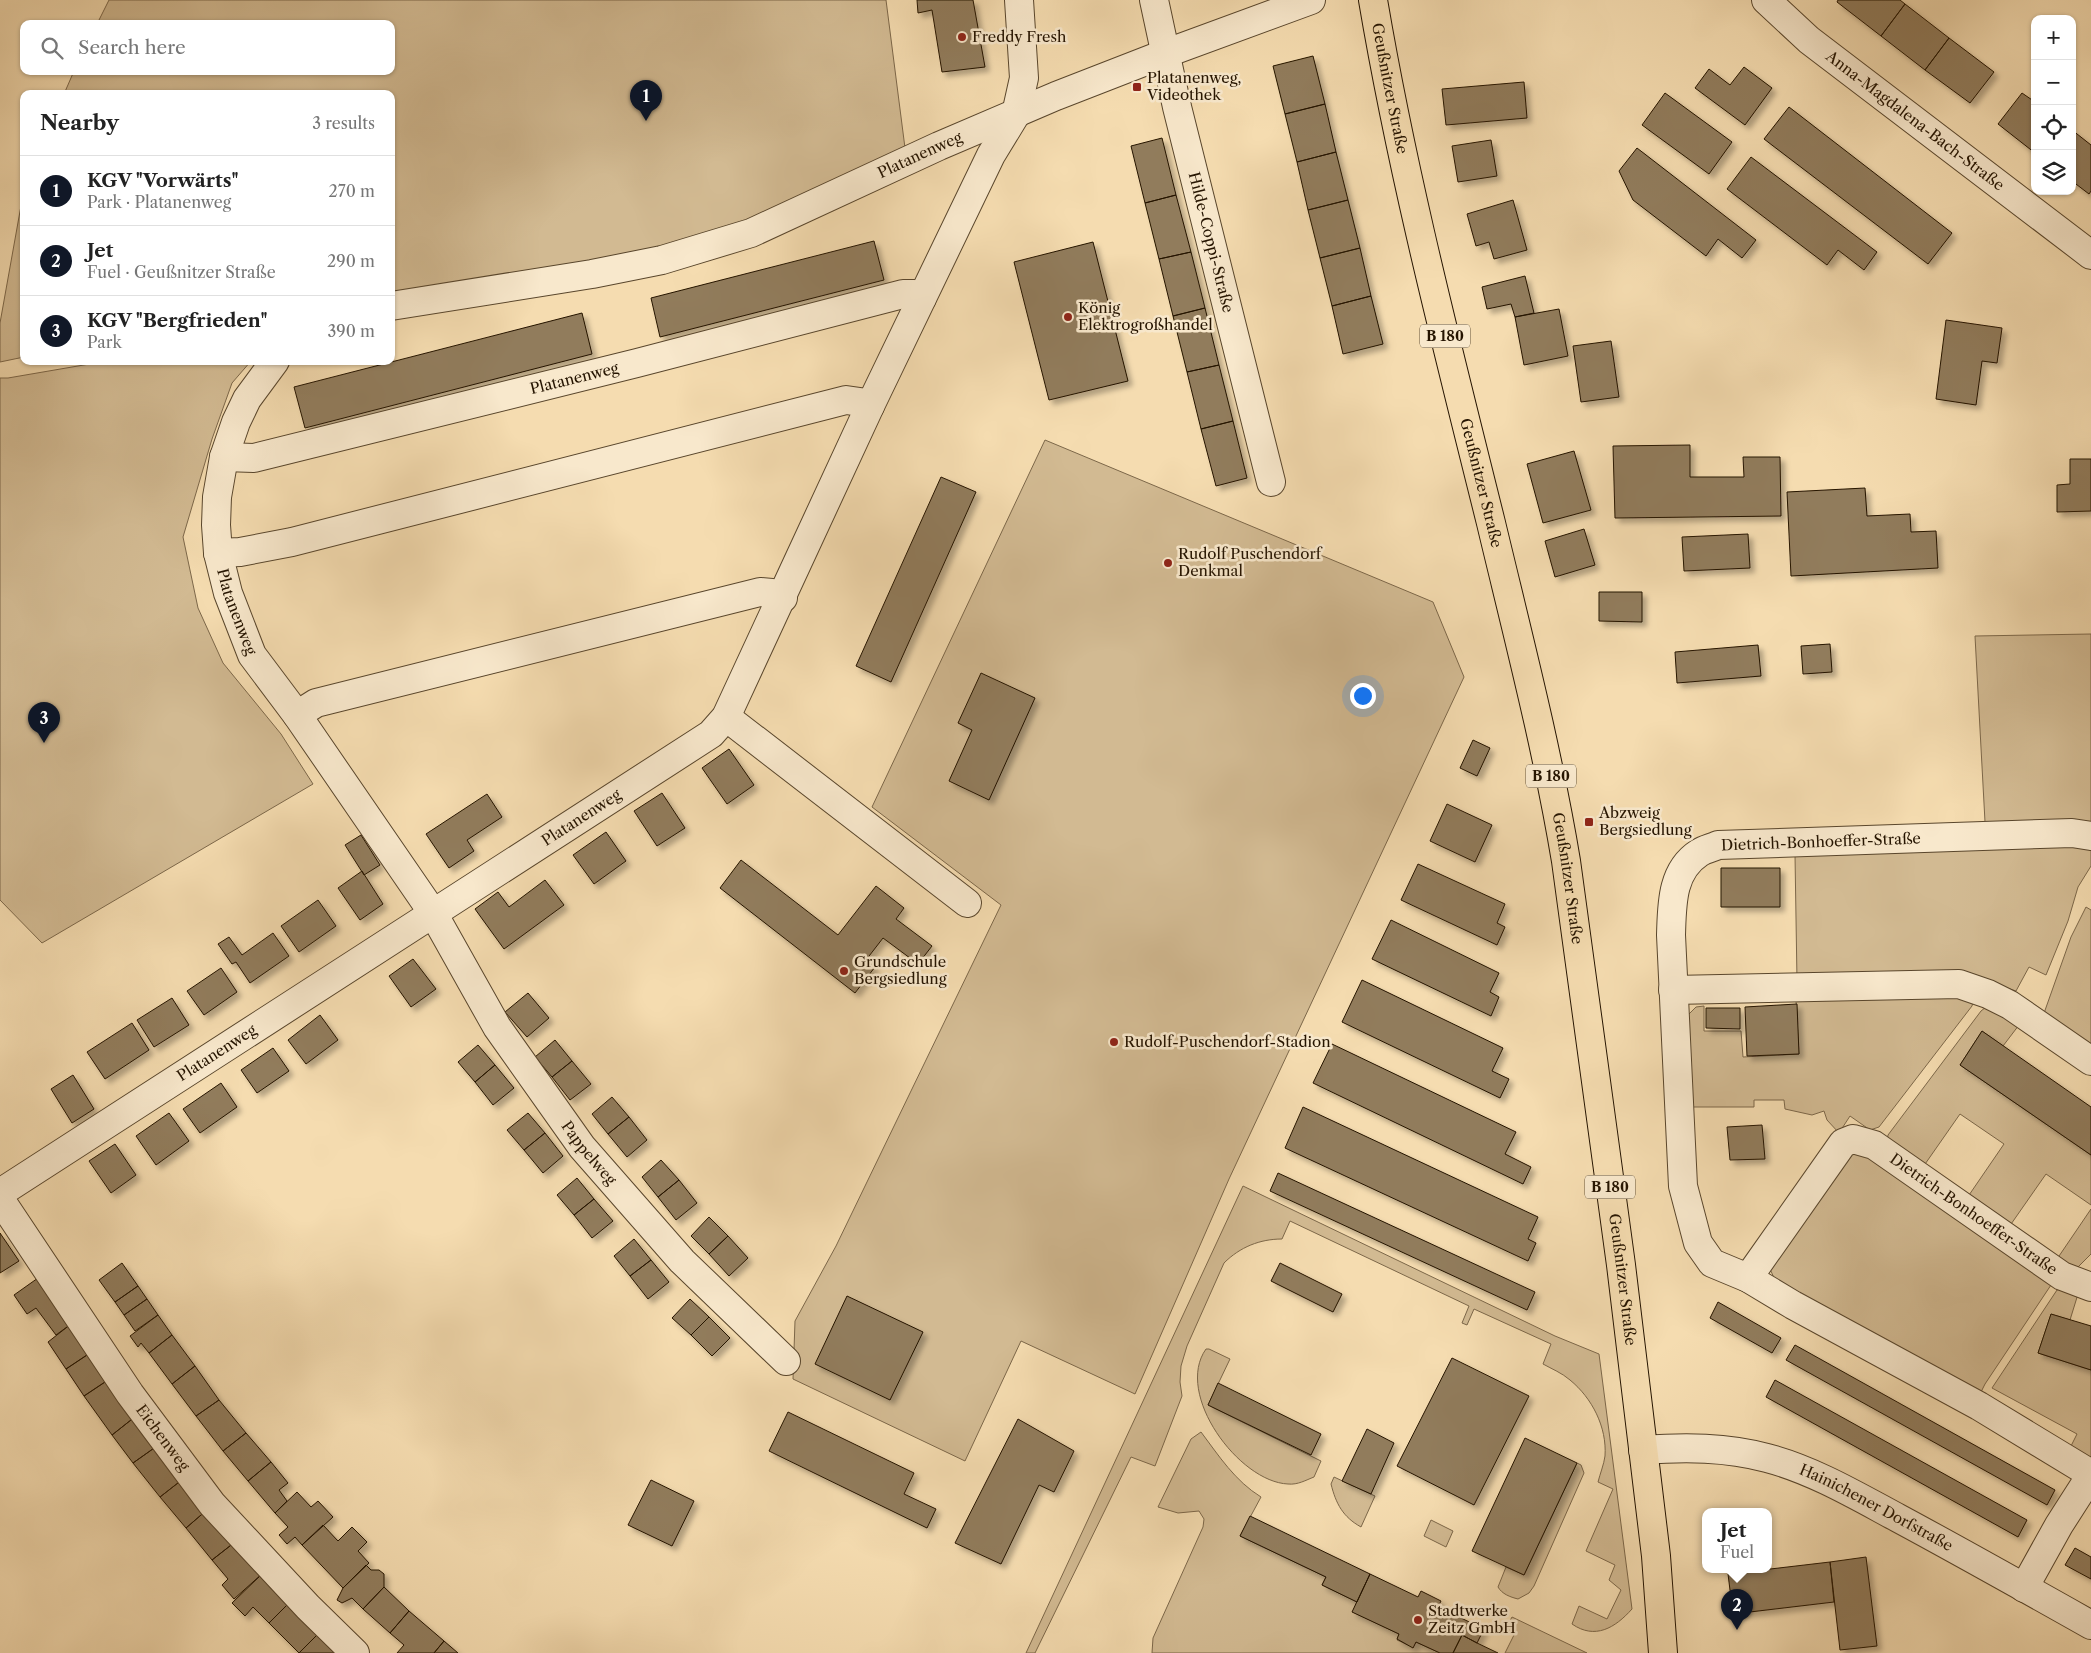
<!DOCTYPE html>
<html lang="en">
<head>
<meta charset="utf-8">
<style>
  body { margin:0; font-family:"Libre Caslon Text",serif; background:#f6f6f6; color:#222 }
  .controls { position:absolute; right:15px; top:15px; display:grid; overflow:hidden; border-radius:10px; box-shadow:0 1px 4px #0004 }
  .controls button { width:45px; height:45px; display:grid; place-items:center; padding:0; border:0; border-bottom:1px solid #e0e0e0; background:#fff; color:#222; font:25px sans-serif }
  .you { position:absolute; left:1362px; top:695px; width:18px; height:18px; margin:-12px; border:4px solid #fff; border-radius:50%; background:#1a73e8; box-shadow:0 0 0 8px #1a73e833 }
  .badge { display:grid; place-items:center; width:32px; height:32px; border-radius:50%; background:#111827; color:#fff; font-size:16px; font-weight:700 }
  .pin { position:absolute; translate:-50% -41px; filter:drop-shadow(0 1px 2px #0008) }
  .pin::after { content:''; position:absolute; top:26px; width:18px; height:15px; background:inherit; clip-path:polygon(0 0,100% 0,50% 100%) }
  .popup { position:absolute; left:1702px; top:1508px; width:70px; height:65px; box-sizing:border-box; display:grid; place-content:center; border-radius:10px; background:#fff; filter:drop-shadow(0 1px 4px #0005); font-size:16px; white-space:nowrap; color:#767676 }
  .popup b { font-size:19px; color:#222 }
  .popup::after { content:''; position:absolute; left:50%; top:100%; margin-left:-10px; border:10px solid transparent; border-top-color:#fff }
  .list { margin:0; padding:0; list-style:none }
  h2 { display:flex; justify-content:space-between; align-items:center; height:65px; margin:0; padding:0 20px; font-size:21px }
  h2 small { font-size:16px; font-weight:400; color:#767676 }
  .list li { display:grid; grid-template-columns:32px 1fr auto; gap:15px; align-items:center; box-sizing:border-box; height:70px; padding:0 20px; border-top:1px solid #e0e0e0 }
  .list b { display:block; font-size:19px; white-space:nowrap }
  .list p { margin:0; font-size:16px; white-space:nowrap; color:#767676 }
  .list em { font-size:16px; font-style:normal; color:#767676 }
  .icon { flex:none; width:28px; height:28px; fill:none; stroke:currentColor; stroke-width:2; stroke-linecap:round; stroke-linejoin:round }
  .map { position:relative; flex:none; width:2091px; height:1653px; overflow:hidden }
  .search { position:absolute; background:#fff; box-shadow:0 1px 4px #0004; left:20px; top:20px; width:375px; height:55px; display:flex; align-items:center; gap:12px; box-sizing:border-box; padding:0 18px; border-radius:10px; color:#767676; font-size:19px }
  .panel { position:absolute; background:#fff; box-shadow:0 1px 4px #0004; left:20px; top:90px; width:375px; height:275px; border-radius:10px }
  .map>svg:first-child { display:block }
  .green { fill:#d2ba92; stroke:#7c6749 }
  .building { fill:#917c5c; stroke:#251400; filter:url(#shadow) }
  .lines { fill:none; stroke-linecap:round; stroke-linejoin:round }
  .street-casing { stroke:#59462c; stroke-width:30 }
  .primary-casing { stroke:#251400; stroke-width:30 }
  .street { stroke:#f8e8cc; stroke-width:28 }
  .primary { stroke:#f5dcb0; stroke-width:28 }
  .poi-dot { fill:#8f2418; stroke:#f8e8cc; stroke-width:2 }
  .labels { text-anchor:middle; stroke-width:5; stroke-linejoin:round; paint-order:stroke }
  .shield { fill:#f8e8cc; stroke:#64543d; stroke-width:1 }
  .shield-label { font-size:14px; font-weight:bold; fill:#251400 }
  .poi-label { font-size:15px; fill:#251400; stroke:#f8e8cc; text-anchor:start }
  .street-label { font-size:15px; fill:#251400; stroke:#f8e8cc }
</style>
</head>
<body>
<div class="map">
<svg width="2091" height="1653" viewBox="0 0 2091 1653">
  <defs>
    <filter id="shadow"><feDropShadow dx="4.5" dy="4.5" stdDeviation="2.5" flood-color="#0004"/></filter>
  </defs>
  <rect width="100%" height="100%" fill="#f5dcb0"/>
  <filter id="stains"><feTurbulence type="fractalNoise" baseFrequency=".004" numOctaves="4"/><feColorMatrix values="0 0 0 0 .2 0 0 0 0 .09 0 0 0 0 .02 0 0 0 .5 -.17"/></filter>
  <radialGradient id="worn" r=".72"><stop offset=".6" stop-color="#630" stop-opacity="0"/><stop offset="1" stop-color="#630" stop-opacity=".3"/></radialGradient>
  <path class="green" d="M109 0H886L905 148 751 219 646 252 391 295V94H64L74 71H391V24H97Z
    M24 189V357L0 362V323Z
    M107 361H251L232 383 212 439 183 537 198 608 223 663 281 734 313 784 42 943 0 900V378H8Z
    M1045 440 1433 602 1464 677 1229 1179 1135 1394 1021 1341 965 1461 793 1379 795 1321 836 1246 1001 905 872 807Z
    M2091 634V826L2062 820 1985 822 1975 636Z
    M2041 843 2091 847V866L2078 887 2068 921 2046 975 2029 967 2016 991 1963 973 1797 981 1795 855Z
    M2086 907 2091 910V1049L2043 1016 2071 937Z
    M1952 993 1974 998 1972 1006 1879 1127 1870 1130 1850 1116 1839 1133 1827 1120 1824 1111 1812 1115 1785 1109 1784 1100H1754V1107H1689L1686 1017 1696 1007 1704 1006V1031H1741L1743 1057 1799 1054 1796 1001Z
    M1986 1007 2019 1025 2003 1046 1982 1031 1960 1065 2091 1155V1205L2046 1174 2009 1227 1967 1198 2004 1144 1960 1114 1923 1167 1887 1143 1888 1135 1981 1011Z
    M1854 1151 1864 1153 2053 1282 1985 1384 1979 1396 1775 1280 1770 1269 1772 1257Z
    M1243 1186 1555 1336 1599 1354 1632 1609C1615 1628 1595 1640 1572 1624L1579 1606 1607 1619 1621 1590 1609 1580 1615 1565 1586 1551 1613 1489 1598 1482C1600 1474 1604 1464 1605 1456 1607 1427 1592 1398 1570 1380 1562 1373 1552 1369 1543 1364L1551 1344 1474 1309 1467 1325 1462 1323 1469 1306 1290 1221 1282 1239C1260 1239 1240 1247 1224 1263L1187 1346 1181 1366 1180 1382 1182 1396 1155 1466 1131 1457 1035 1653H1026Z
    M2091 1209V1254L2076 1269 2057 1259Z
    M2061 1289 2078 1294 2070 1320 2051 1314 2038 1353 2091 1370V1461L2070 1448 2077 1434 1992 1388 2057 1290Z
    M1206 1349H1209L1230 1359 1208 1405 1321 1461 1314 1477C1306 1480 1298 1485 1288 1484 1239 1482 1174 1394 1206 1349Z
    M1201 1432C1219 1456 1235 1481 1261 1497L1240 1536 1326 1577 1322 1585 1357 1602 1353 1612 1399 1634 1397 1640 1413 1647 1416 1642 1440 1653H1152L1153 1638 1203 1527 1204 1519 1199 1511 1178 1513 1158 1507 1191 1439Z
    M1577 1463 1581 1465 1584 1473 1534 1586 1529 1593 1518 1599C1510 1597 1502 1594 1498 1587L1506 1567 1524 1575Z
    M1334 1477 1375 1496 1361 1527C1343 1517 1336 1504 1331 1484Z
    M1431 1520 1453 1531 1446 1547 1424 1536Z
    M1512 1617 1587 1653H1505L1514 1635 1505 1630Z"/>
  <path class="building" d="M917 0H973L985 67 942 72 932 10 918 13Z
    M1838 0H1900L1905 4 1881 36 1837 2Z
    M1905 4 1949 38 1925 70 1881 36Z
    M1949 38 1994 72 1970 103 1925 70Z
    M1313 56 1325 104 1285 114 1273 66Z
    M1744 67 1772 88 1745 125 1695 88 1709 69 1730 85Z
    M1524 82 1527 118 1446 125 1442 89Z
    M1665 93 1732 142 1709 174 1642 125Z
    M2022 93 2035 102V153L1998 124Z
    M1325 104 1336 152 1297 162 1285 114Z
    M1789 107 1952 233 1928 264 1764 139Z
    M2072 130 2091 145V191L2089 194 2072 181Z
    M1162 138 1176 195 1145 203 1131 146Z
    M1491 140 1497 176 1458 182 1452 146Z
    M1637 148 1756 240 1742 258 1718 239 1706 256 1633 200 1619 171Z
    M1336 152 1348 200 1308 210 1297 162Z
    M1751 157 1877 252 1864 270 1838 250 1827 265 1727 189Z
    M1176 195 1191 252 1159 259 1145 203Z
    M1348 200 1360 248 1320 258 1308 210Z
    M1513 200 1527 250 1494 259 1489 242 1476 246 1467 214Z
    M874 241 884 280 660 337 651 298Z
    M1093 242 1128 381 1049 400 1014 262Z
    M1360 248 1371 296 1332 306 1320 258Z
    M1191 252 1205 308 1173 316 1159 259Z
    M1525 276 1534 313 1515 317 1511 304 1487 309 1482 287Z
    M1371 296 1383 344 1343 354 1332 306Z
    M1205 308 1219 365 1187 372 1173 316Z
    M1559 309 1568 356 1524 365 1515 317Z
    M582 313 592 354 305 428 294 387Z
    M1946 320 2002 328 1997 363 1982 361 1976 405 1936 399Z
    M1611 341 1619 397 1581 402 1573 346Z
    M1219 365 1233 421 1201 429 1187 372Z
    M1233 421 1247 478 1216 486 1201 429Z
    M1690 445V477H1744L1743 457H1780L1781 516 1615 518 1613 446Z
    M1574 451 1591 510 1543 523 1527 464Z
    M2070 459H2091V511L2057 512V485L2070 484Z
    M941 477 976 492 891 682 856 666Z
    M1865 488 1867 516 1910 514 1911 532 1936 531 1938 568 1791 576 1787 492Z
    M1584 529 1595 565 1555 577 1545 541Z
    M1748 534 1750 568 1684 571 1682 537Z
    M1599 592H1642V622L1599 621Z
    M1830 644 1832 672 1803 674 1801 646Z
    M1758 645 1761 676 1677 683 1675 652Z
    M981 673 1035 698 989 800 949 781 972 730 958 723Z
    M1473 740 1490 748 1477 776 1460 768Z
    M729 749 754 785 727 804 702 768Z
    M662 793 685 828 657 846 634 811Z
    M487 794 502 817 467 840 474 851 449 868 426 834Z
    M1447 804 1492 825 1475 862 1430 841Z
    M606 832 626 861 594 884 573 855Z
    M361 835 380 865 364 875 345 845Z
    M741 860 838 935 876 886 904 908 896 919 932 946 918 964 883 938 866 960 875 967 855 993 720 888Z
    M1418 864 1505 904 1497 923 1505 927 1497 945 1401 900Z
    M1721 868H1780V907H1721Z
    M362 871 383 904 360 920 338 888Z
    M545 880 564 905 504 949 475 909 498 892 509 907Z
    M318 900 336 926 299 952 281 926Z
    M1391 920 1499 973 1490 992 1499 997 1491 1016 1372 959Z
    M273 933 289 956 250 983 236 962 232 964 218 944 229 937 242 955Z
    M413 959 436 989 411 1007 389 976Z
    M221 968 237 992 204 1015 187 991Z
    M1362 980 1503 1048 1492 1071 1509 1079 1500 1098 1342 1022Z
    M528 993 549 1018 527 1037 505 1012Z
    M172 998 189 1025 154 1047 137 1020Z
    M1797 1004 1799 1054 1747 1056 1745 1007Z
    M1706 1008H1740V1029L1706 1028Z
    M320 1015 338 1040 306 1064 288 1040Z
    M132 1023 149 1050 105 1079 87 1052Z
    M1982 1031 2091 1107V1155L1960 1065Z
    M555 1040 572 1061 552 1077 535 1057Z
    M1332 1044 1516 1132 1505 1154 1531 1167 1523 1184 1313 1083Z
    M478 1045 495 1065 475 1082 458 1062Z
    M273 1048 289 1071 257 1093 241 1070Z
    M572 1061 591 1084 570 1100 552 1077Z
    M495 1065 514 1088 493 1105 475 1082Z
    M73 1075 94 1109 72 1123 51 1089Z
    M221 1083 237 1107 200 1133 183 1109Z
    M612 1097 629 1117 608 1134 592 1114Z
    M1303 1107 1538 1217 1528 1239 1536 1243 1528 1261 1285 1148Z
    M169 1113 189 1141 156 1165 136 1136Z
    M528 1113 545 1133 524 1150 507 1130Z
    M629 1117 647 1140 627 1157 608 1134Z
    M1762 1125 1765 1159 1730 1160 1727 1127Z
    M545 1133 563 1156 543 1173 524 1150Z
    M115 1144 136 1175 111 1193 89 1161Z
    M661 1160 679 1180 658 1197 642 1177Z
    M1278 1173 1535 1292 1527 1310 1270 1191Z
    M577 1178 594 1199 574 1215 557 1195Z
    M679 1180 697 1203 676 1220 658 1197Z
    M594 1199 613 1221 592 1238 574 1215Z
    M709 1217 728 1236 709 1254 691 1236Z
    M0 1233 19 1261 0 1273Z
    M728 1236 748 1258 729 1276 709 1254Z
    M634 1239 651 1260 630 1276 614 1256Z
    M651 1260 669 1282 648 1299 630 1276Z
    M122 1263 138 1286 115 1302 99 1280Z
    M1280 1263 1342 1294 1333 1312 1271 1281Z
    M38 1278 71 1324 56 1335 36 1308 27 1314 14 1295Z
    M138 1286 147 1299 124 1315 115 1302Z
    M847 1296 923 1332 890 1400 815 1364Z
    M147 1299 158 1315 135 1331 124 1315Z
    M690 1299 709 1317 691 1335 672 1318Z
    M1718 1302 1781 1338 1772 1353 1710 1318Z
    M2051 1314 2091 1326V1370L2038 1353Z
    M158 1315 172 1335 149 1353 141 1343 138 1347 130 1336Z
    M709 1317 730 1338 712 1356 691 1335Z
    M71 1324 90 1353 66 1369 48 1342Z
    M172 1335 195 1366 172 1384 149 1353Z
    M1795 1345 2055 1490 2047 1505 1786 1360Z
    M90 1353 108 1380 84 1396 66 1369Z
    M1452 1358 1529 1396 1474 1505 1397 1466Z
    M195 1366 219 1400 196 1416 172 1384Z
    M108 1380 136 1416 112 1435 84 1396Z
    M1775 1380 2027 1520 2018 1537 1766 1397Z
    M1218 1383 1321 1434 1311 1455 1208 1405Z
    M219 1400 246 1433 223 1451 196 1416Z
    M788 1412 914 1473 904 1494 936 1509 927 1528 769 1451Z
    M136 1416 157 1446 133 1463 112 1435Z
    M1018 1419 1074 1451 1054 1492 1039 1485 1001 1564 955 1543Z
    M1367 1429 1394 1443 1371 1494 1342 1481Z
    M246 1433 271 1462 248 1481 223 1451Z
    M1525 1438 1577 1463 1524 1575 1472 1551Z
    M157 1446 183 1479 160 1497 133 1463Z
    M271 1462 288 1483 279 1490 287 1501 275 1513 248 1481Z
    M183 1479 208 1509 186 1528 160 1497Z
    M651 1480 694 1501 672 1546 628 1525Z
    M297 1492 311 1507 318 1501 333 1517 302 1545 295 1537 287 1544 279 1535 288 1527 275 1513Z
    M208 1509 235 1542 212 1560 186 1528Z
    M1250 1516 1370 1574 1357 1602 1322 1585 1326 1577 1240 1536Z
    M323 1525 338 1541 352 1527 367 1542 358 1551 369 1563 343 1588 302 1545Z
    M235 1542 263 1573 234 1599 222 1585 228 1579 212 1560Z
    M2075 1548 2091 1557V1579L2065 1565Z
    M1866 1557 1877 1646 1840 1650 1830 1562Z
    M1830 1562 1834 1602 1733 1614 1728 1574Z
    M366 1565 371 1570H379L384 1574V1587L363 1609 352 1598 342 1603 337 1600 343 1588Z
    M263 1573 291 1601 269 1623 253 1607 245 1616 232 1603Z
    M1370 1574 1418 1597 1421 1591 1441 1601 1438 1607 1484 1629 1477 1643 1462 1635 1453 1653H1440L1416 1642 1413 1648 1397 1639 1399 1634 1352 1612Z
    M384 1587 409 1611 390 1633 363 1609Z
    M291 1601 320 1632 299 1653 269 1623Z
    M409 1611 444 1641 434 1653H397L404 1645 390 1633Z
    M320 1632 343 1653H299Z
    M1462 1635 1477 1643 1498 1653H1453Z
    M444 1641 458 1653H434Z"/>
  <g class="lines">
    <g class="street-casing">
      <g id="street">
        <path id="s1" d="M1154 0 1177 107 1271 482"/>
        <path id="s2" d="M1766 0 1809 40 2091 255"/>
        <path id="s3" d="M391 306 592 274 662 260 751 233 939 146 1056 96 1164 54 1311 0"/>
        <path id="s4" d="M275 361 247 399 236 422 224 457 217 497 216 525 218 553 228 593 252 655 297 715 433 913 497 1027 582 1147 682 1261 786 1361"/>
        <path id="s5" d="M224 457 254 458 637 363 903 294H914L922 298"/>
        <path d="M218 553 240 552 292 542 846 400 860 402 870 406"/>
        <path d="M297 715 316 703 760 592 772 593 783 598"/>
        <path d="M726 717 967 903"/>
        <path d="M2091 836 2072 833 1718 845C1712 848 1705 849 1699 853 1671 871 1672 906 1671 935L1683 1186 1698 1243 1712 1263 1748 1278 1793 1305 1979 1406 2091 1474"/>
        <path d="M1673 990 1959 984 1988 994 2010 1005 2091 1061"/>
        <path id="s6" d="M0 1193 711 734 726 717 870 406 991 155 1016 114 1024 78 1019 0"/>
        <path id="s7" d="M0 1199 130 1394 212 1504 308 1607 355 1653"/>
        <path id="s8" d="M1748 1278 1843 1143 1853 1139 1874 1145 2062 1276 2091 1287"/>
        <path id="s9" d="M1643 1450C1685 1447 1726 1447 1767 1458 1813 1470 1857 1496 1898 1518 1963 1553 2027 1589 2091 1625"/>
        <path d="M2024 1588 2059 1525 2091 1475"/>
      </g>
    </g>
    <g class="primary-casing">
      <g id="primary">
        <path id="s10" d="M1373 0C1403 177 1448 350 1491 523 1518 636 1547 747 1566 861L1621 1265 1656 1556 1663 1653"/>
      </g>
    </g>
    <use href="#street" class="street"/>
    <use href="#primary" class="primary"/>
  </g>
  <g class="poi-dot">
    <circle cx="962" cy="37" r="5"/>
    <rect x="1132" y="82" width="10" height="10" rx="2.5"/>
    <circle cx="1068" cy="317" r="5"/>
    <circle cx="1168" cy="563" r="5"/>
    <rect x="1584" y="817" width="10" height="10" rx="2.5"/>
    <circle cx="844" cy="971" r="5"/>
    <circle cx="1114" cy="1042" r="5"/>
    <circle cx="1418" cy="1620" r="5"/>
  </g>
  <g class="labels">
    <g class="shield">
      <rect x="1420" y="324.5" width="50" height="23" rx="4"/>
      <rect x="1526" y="764.5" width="50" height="23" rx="4"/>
      <rect x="1585" y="1175.5" width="50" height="23" rx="4"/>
    </g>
    <g class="shield-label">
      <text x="1445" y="341">B 180</text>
      <text x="1551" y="781">B 180</text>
      <text x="1610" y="1192">B 180</text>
    </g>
    <g class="poi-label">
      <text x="972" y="42">Freddy Fresh</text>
      <text x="1147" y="83">Platanenweg,<tspan x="1147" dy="17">Videothek</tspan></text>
      <text x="1078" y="313">König<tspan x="1078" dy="17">Elektrogroßhandel</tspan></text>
      <text x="1178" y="559">Rudolf Puschendorf<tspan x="1178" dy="17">Denkmal</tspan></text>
      <text x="1599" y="818">Abzweig<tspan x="1599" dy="17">Bergsiedlung</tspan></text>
      <text x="854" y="967">Grundschule<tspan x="854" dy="17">Bergsiedlung</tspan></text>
      <text x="1124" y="1047">Rudolf-Puschendorf-Stadion</text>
      <text x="1428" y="1616">Stadtwerke<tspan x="1428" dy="17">Zeitz GmbH</tspan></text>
    </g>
    <g class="street-label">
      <text dy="5" stroke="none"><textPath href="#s10" startOffset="90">Geußnitzer Straße</textPath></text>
      <text dy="5" stroke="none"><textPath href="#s2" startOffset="192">Anna-Magdalena-Bach-Straße</textPath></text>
      <text dy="5" stroke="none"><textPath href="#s3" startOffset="554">Platanenweg</textPath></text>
      <text dy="5" stroke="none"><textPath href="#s1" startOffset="249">Hilde-Coppi-Straße</textPath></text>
      <text dy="5" stroke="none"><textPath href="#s5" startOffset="360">Platanenweg</textPath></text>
      <text dy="5" stroke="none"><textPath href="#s10" startOffset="495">Geußnitzer Straße</textPath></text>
      <text dy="5" stroke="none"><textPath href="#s4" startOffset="268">Platanenweg</textPath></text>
      <text dy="5" stroke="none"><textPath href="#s6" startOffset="692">Platanenweg</textPath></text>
      <text transform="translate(1821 842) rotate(-2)" y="5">Dietrich-Bonhoeffer-Straße</text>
      <text dy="5" stroke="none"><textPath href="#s10" startOffset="900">Geußnitzer Straße</textPath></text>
      <text dy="5" stroke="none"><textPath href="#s6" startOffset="258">Platanenweg</textPath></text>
      <text dy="5" stroke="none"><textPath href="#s4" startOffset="916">Pappelweg</textPath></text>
      <text dy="5" stroke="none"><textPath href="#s8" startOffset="319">Dietrich-Bonhoeffer-Straße</textPath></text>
      <text dy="5" stroke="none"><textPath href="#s10" startOffset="1305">Geußnitzer Straße</textPath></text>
      <text dy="5" stroke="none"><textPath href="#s7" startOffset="289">Eichenweg</textPath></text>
      <text dy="5" stroke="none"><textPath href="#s9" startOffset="245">Hainichener Dorfstraße</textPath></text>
    </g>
  </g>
  <rect width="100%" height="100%" filter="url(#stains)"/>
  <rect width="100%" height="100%" fill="url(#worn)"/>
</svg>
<div class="controls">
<button>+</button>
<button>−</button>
<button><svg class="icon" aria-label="locate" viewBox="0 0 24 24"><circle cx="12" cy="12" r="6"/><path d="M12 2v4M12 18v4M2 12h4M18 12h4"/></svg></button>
<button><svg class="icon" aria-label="layers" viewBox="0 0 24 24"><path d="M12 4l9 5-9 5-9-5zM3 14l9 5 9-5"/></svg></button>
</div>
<div class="you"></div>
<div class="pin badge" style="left:646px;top:121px">1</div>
<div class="pin badge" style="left:1737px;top:1630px">2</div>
<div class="popup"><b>Jet</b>Fuel</div>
<div class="pin badge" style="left:44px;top:743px">3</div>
<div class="search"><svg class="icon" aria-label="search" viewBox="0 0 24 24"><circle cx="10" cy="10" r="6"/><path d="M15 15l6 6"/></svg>Search here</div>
<section class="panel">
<h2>Nearby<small>3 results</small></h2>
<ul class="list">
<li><span class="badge">1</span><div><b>KGV &quot;Vorwärts&quot;</b><p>Park · Platanenweg</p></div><em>270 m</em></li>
<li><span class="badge">2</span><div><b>Jet</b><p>Fuel · Geußnitzer Straße</p></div><em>290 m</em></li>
<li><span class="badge">3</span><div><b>KGV &quot;Bergfrieden&quot;</b><p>Park</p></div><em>390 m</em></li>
</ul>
</section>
</div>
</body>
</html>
